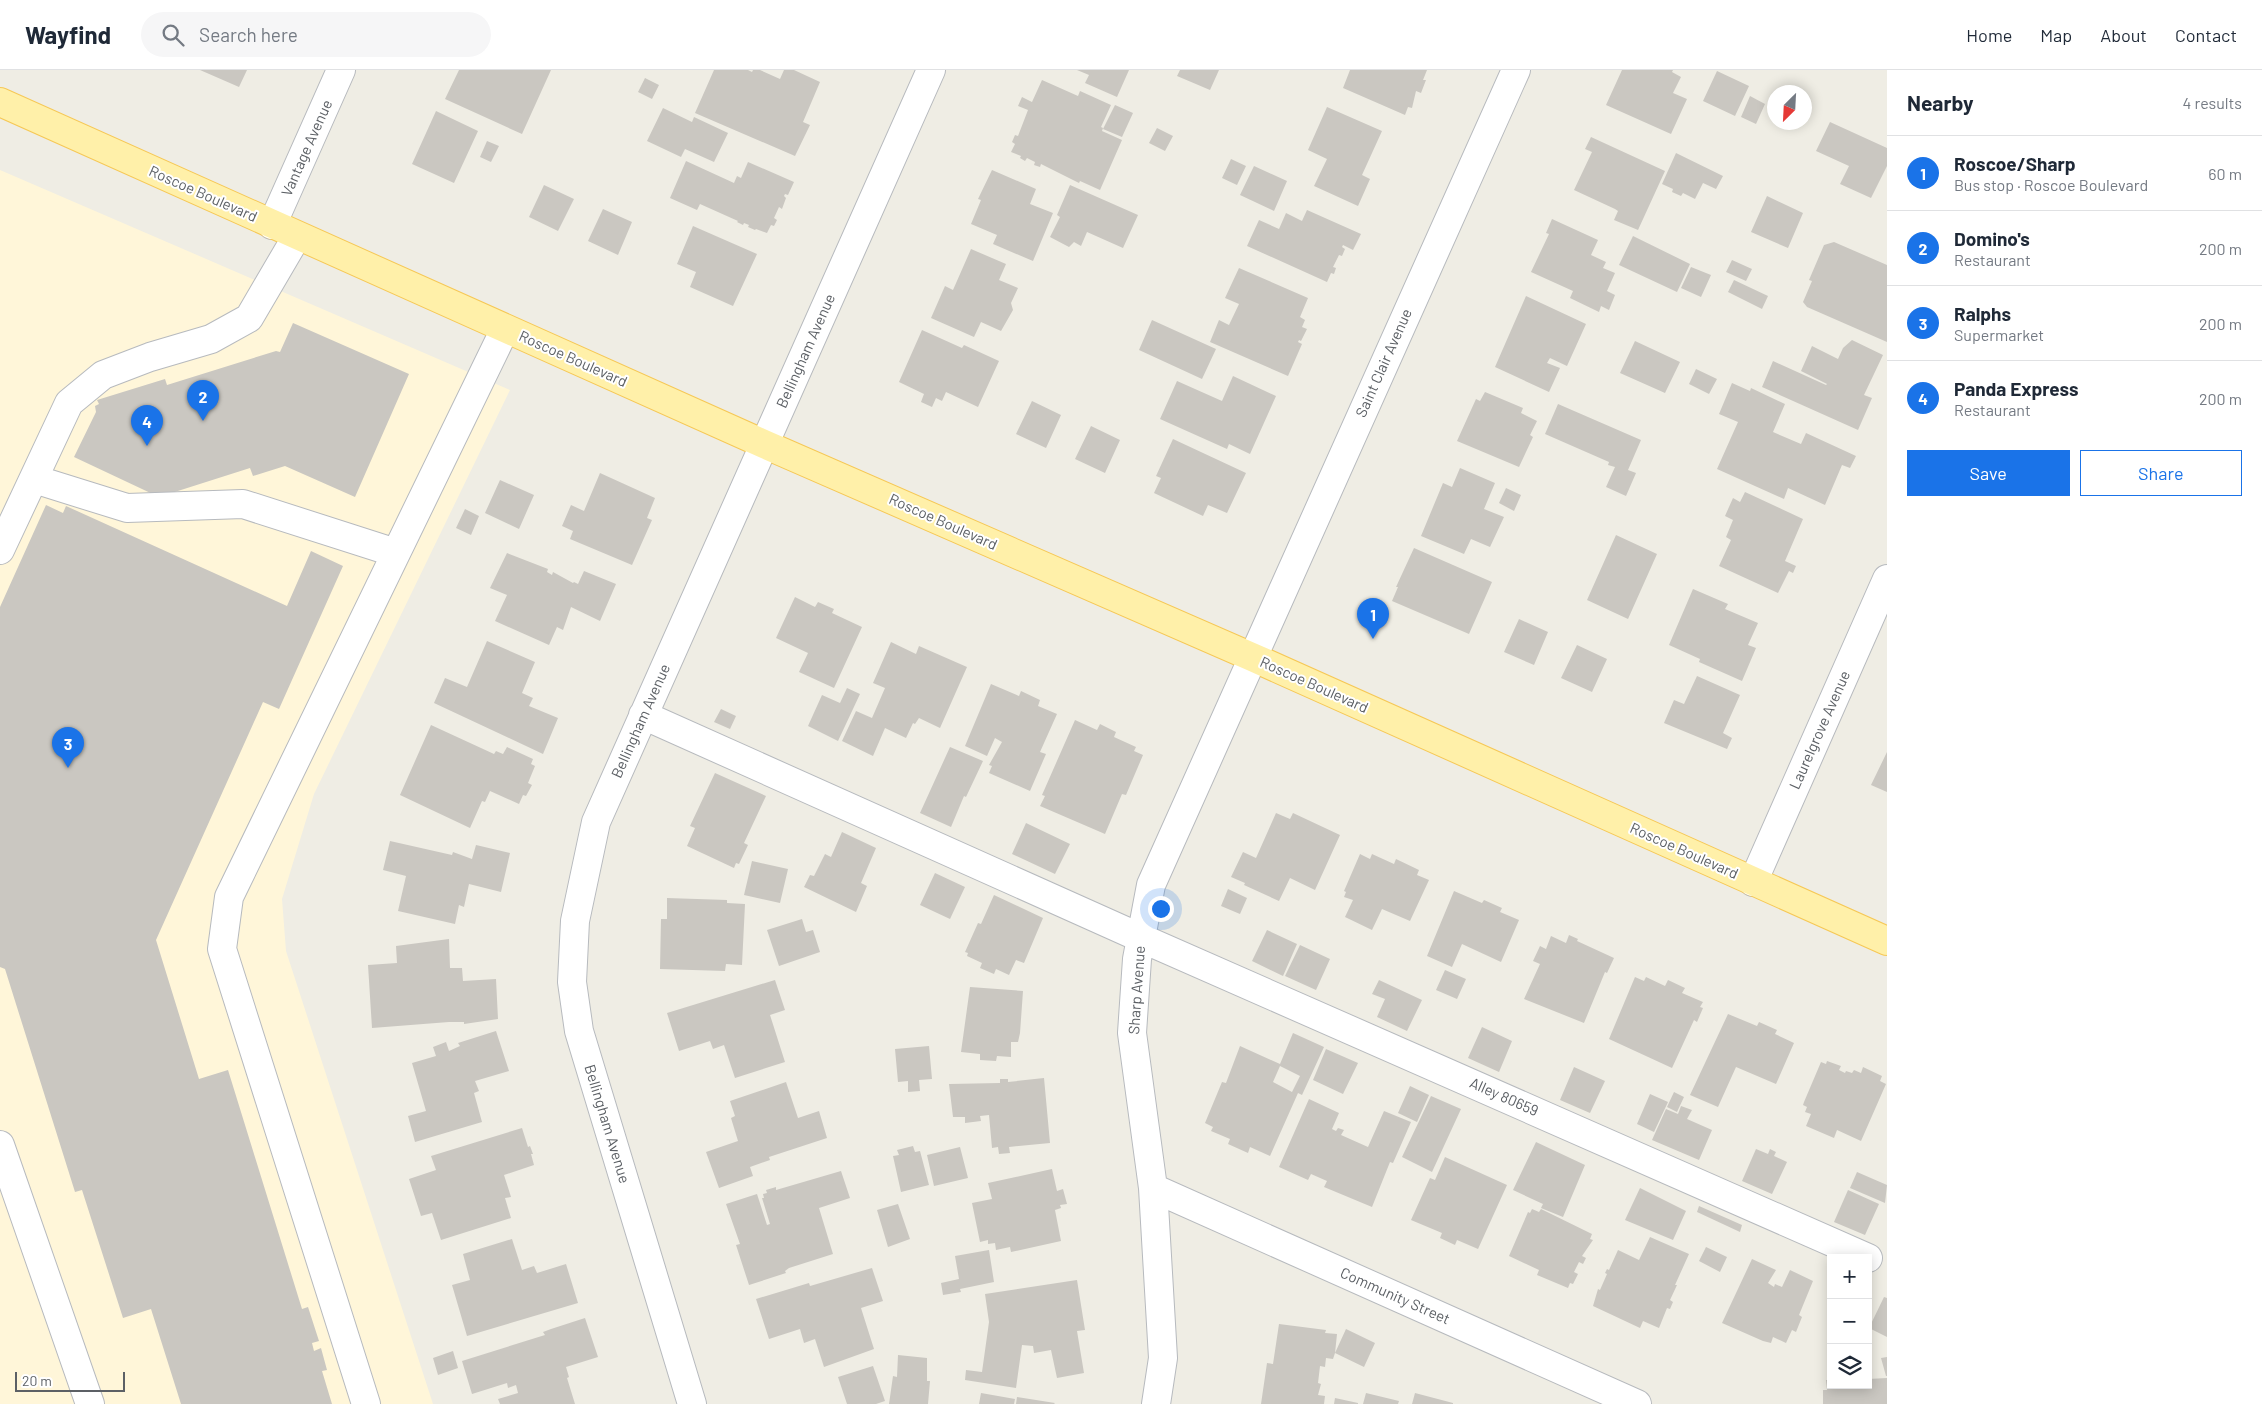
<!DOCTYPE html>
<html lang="en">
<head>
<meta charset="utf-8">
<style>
  body { margin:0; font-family:Barlow,sans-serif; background:#f6f6f7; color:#1f2937 }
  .controls { position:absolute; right:15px; bottom:15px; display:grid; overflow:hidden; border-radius:0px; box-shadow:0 2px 12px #0003 }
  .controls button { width:45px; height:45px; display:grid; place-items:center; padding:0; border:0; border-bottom:1px solid #e0e1e3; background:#fff; color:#1f2937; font:25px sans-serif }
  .compass { position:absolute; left:1767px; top:15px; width:45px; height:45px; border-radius:50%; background:#fff; box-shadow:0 2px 12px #0003; rotate:204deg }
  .scale { position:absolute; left:15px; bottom:12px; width:110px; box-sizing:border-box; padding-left:5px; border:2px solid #5c6065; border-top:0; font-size:14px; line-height:18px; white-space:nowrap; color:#5c6065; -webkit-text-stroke:4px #fff; paint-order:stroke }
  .you { position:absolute; left:1160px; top:838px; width:18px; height:18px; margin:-12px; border:4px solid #fff; border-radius:50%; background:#1a73e8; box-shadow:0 0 0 8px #1a73e833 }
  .badge { display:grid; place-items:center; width:32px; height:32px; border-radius:50%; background:#1a73e8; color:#fff; font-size:16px; font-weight:700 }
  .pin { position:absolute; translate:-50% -41px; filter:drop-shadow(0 1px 2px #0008) }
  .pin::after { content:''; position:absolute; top:26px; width:18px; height:15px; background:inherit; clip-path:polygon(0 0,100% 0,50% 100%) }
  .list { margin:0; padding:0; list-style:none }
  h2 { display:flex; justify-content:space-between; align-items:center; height:65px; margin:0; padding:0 20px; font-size:21px }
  h2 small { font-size:16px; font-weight:400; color:#747a83 }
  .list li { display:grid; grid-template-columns:32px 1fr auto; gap:15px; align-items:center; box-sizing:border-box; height:75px; padding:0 20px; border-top:1px solid #e0e1e3 }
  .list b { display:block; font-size:19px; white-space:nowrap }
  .list p { margin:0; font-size:16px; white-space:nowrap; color:#747a83 }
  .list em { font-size:16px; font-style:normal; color:#747a83 }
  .actions { display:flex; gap:10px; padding:15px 20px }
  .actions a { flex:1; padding:11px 0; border:1px solid #1a73e8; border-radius:0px; text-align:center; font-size:18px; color:#1a73e8 }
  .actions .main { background:#1a73e8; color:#fff }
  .icon { flex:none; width:28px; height:28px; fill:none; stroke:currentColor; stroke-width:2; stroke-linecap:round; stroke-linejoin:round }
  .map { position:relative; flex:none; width:1887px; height:1334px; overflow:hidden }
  header { display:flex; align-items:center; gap:30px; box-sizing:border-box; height:70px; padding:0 25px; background:#fff; border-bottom:1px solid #e0e1e3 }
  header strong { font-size:24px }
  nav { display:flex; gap:28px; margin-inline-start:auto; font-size:18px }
  .search { width:350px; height:45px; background:#f6f6f7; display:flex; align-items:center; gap:12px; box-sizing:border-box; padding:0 18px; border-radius:28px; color:#747a83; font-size:19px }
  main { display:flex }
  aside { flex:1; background:#fff }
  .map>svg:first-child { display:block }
  .commercial { fill:#fff6d9 }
  .building { fill:#cac7c1; fill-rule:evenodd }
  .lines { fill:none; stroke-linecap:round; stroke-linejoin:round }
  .minor-casing { stroke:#b7babe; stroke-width:30 }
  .major-casing { stroke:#f6c856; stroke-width:30 }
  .minor { stroke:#fff; stroke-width:28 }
  .major { stroke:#fff0a9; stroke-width:28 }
  .labels { text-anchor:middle; stroke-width:4; stroke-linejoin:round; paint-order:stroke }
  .street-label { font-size:15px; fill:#5c6065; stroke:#fff }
</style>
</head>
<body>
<header>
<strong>Wayfind</strong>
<div class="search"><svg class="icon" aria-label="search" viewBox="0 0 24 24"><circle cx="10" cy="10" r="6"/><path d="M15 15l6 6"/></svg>Search here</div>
<nav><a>Home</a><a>Map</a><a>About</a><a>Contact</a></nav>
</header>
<main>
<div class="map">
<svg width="1887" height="1334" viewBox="0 0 1887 1334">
  <rect width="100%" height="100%" fill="#efede4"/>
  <path class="commercial" d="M0 100 510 320 314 724 282 829 286 881 433 1334H0Z"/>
  <path class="building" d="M200 0H247L239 17Z
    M459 0H551L522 64 445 29Z
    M714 0H748L752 2 753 0H760L780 9 784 0H794L820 12 803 52 810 55 795 86 695 43Z
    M1077 0H1129L1117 27 1085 13 1089 5Z
    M1180 0H1219L1210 20 1177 6Z
    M1350 0H1427L1423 10H1426L1421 23 1416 21 1412 38 1408 37 1405 45 1343 18Z
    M1622 0H1673L1672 2 1681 7 1673 23 1687 29 1671 64 1606 35Z
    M1717 1 1749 16 1735 46 1703 31Z
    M645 8 659 15 652 29 638 22Z
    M1042 10 1078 26 1080 21 1111 35 1101 57 1103 58 1102 61 1122 70 1100 120 1080 111 1079 113 1041 94 1040 97 1034 95 1035 92 1027 88 1025 91 1020 88 1021 86 1011 82 1015 74 1012 72 1015 65 1018 66 1028 40 1018 36 1022 27 1032 32Z
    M1750 26 1765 34 1756 54 1741 47Z
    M1115 35 1133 43 1122 67 1103 59Z
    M1327 37 1382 61 1362 105 1370 109 1358 136 1314 116 1327 89 1308 80Z
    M663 38 692 52 694 47 728 63 714 92 685 79 681 87 647 71Z
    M436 41 478 61 454 113 412 94Z
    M1830 52 1887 78V96L1871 128 1840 114 1849 96 1816 81Z
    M1157 58 1173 66 1165 81 1149 73Z
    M1591 67 1665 101 1638 160 1614 150 1618 141 1615 139 1574 120 1592 82 1585 79Z
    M487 71 499 76 491 92 480 87Z
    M1676 83 1723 106 1716 119 1703 113 1695 129 1683 123 1681 126 1672 122 1673 119 1662 114Z
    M1231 89 1246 96 1237 115 1222 108Z
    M686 91 734 113 737 106 741 108 748 92 794 112 788 125 785 124 784 126 786 128 782 139 779 137 774 148 777 150 774 156 771 155 767 163 756 159 755 160 748 157 749 155 744 153 743 155 737 152 738 151 700 134 697 140 670 128Z
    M1254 96 1287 111 1274 141 1240 125Z
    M992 100 1036 119 1030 134 1053 143 1033 191 993 174 997 165 971 154 981 130 978 129Z
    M544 115 574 129 558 161 529 147Z
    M1070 115 1138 145 1123 178 1087 162 1081 176 1074 172 1069 177 1050 167 1060 147 1057 145Z
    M1767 126 1803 143 1788 178 1751 162Z
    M603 139 632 152 618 185 588 171Z
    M1307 140 1361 164 1353 180 1343 175 1342 177 1345 179 1342 186 1339 185 1333 197 1336 198 1334 204 1331 203 1327 212 1247 176 1259 150 1279 159 1286 143 1302 151Z
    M1552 149 1598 170 1591 185 1606 192 1603 198 1615 203 1607 221 1615 225 1609 240 1601 236 1599 242 1570 228 1573 221 1531 202 1549 164 1546 163Z
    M693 156 757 184 733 236 690 217 696 202 677 194Z
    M1633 166 1690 194 1677 222 1619 195Z
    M1834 172 1887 195V272L1807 237 1803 232 1812 211 1809 210 1824 175Z
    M971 179 1006 194 999 210 1018 218 1011 233 1013 240 1001 261 981 252 974 267 931 248 945 216 953 220Z
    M1732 190 1752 199 1746 211 1726 202Z
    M1691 197 1711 205 1701 227 1681 218Z
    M1239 198 1308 228 1300 247 1305 250 1302 257 1307 259 1301 271 1299 270 1298 272 1302 274 1288 306 1210 272 1219 250 1229 255 1239 234 1225 228Z
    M1734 210 1768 226 1762 239 1728 222Z
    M1526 226 1586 254 1567 296 1550 288 1547 293 1560 298 1549 322 1495 297Z
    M1152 250 1216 279 1202 309 1139 280Z
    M293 253 409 304 355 427 285 396 253 406 250 398 159 427 74 387 96 342 95 336 99 334 97 330 165 309 167 315 276 281 280 282Z
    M922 260 962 278 964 275 999 291 978 337 946 322 942 331 936 328 932 337 921 332 924 324 899 312Z
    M1852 270 1883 285 1864 325 1872 328 1858 360 1762 317 1773 291 1826 315 1827 314 1801 301 1812 276 1838 289 1843 278Z
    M1635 271 1680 292 1665 323 1620 303Z
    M1696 299 1717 309 1709 324 1689 314Z
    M1233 306 1276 326 1250 384 1229 374 1227 379 1160 349 1177 311 1222 331Z
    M1732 313 1750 321 1751 318 1785 334 1773 362 1801 374 1806 363 1856 386 1850 398 1842 395 1825 435 1788 418 1784 429 1717 399 1738 352 1719 344Z
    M1485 322 1523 338 1521 343 1537 351 1530 365 1533 367 1519 397 1457 371 1476 329 1480 331Z
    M1032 331 1061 345 1046 378 1016 364Z
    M1558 334 1641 370 1628 400 1636 403 1626 426 1606 417 1615 397 1608 395 1609 392 1545 364Z
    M1091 356 1120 370 1105 403 1075 389Z
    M1173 369 1246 403 1227 443 1208 435 1203 446 1154 423 1161 408 1156 406Z
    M1460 398 1495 413 1484 439 1504 447 1490 477 1471 469 1464 484 1421 466 1443 413 1452 417Z
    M600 403 655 428 647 448 652 450 632 495 570 469 573 461 562 456 571 435 584 441Z
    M500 410 534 425 519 459 485 443Z
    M1506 418 1521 425 1514 441 1499 433Z
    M1745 422 1803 449 1785 491 1796 496 1793 503 1789 501 1778 523 1719 496 1731 470 1726 467 1733 450 1725 446 1733 428 1740 432Z
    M46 435 63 443 66 436 287 536 311 481 343 496 279 639 263 632 156 870 199 1009 228 1000 302 1239 308 1237 319 1271 312 1273 314 1281 321 1278 327 1300 322 1301 332 1334H181L151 1239 123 1248 82 1120 75 1122 5 899 0 897V537Z
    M465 439 479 446 471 465 456 458Z
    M1616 465 1657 484 1628 549 1587 530Z
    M1414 478 1492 512 1469 564 1392 531 1398 517H1396Z
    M507 483 548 499 547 502 552 505 553 502 573 513 574 512 578 514 584 501 616 514 600 551 571 537 563 560 557 557 549 575 495 551 507 525 490 518Z
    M1693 519 1728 534 1725 539 1758 553 1748 575 1756 578 1742 611 1699 592 1700 589 1669 575Z
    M795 527 815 537 818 532 834 539 832 543 862 557 834 618 799 602 808 583 776 568Z
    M1519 549 1548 562 1534 595 1504 582Z
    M487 571 535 592 522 623 533 628 529 636 558 648 543 684 434 633 445 608 467 617Z
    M891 572 916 584 919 576 967 597 940 658 919 648 915 654 913 653 906 668 885 658 873 686 842 671 856 641 872 648 885 618 873 613Z
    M1577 575 1607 589 1592 622 1561 608Z
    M1697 606 1740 625 1723 663 1732 668 1727 679 1664 653 1674 630 1684 634Z
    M991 614 1019 626 1021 621 1040 630 1038 636 1057 644 1040 682 1046 684 1030 721 989 703 992 696 989 695 1002 672 995 668 987 686 965 676Z
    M847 618 860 624 838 671 808 656 822 625 840 633Z
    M721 639 736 646 730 659 714 652Z
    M1075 650 1097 660 1100 654 1116 662 1114 667 1136 677 1134 681 1143 685 1126 725 1122 724 1105 764 1040 736 1045 726 1042 725Z
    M431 655 494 684 496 681 503 684 507 677 533 689 531 694 535 696 528 713 532 715 526 726 523 725 519 734 490 721 485 732 482 731 470 758 400 725Z
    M950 677 983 691 966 727 964 726 951 757 920 743Z
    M1887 682V722L1871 715Z
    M715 703 766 726 744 773 748 775 739 794 736 793 734 798 687 776 695 758 690 756Z
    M1276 743 1290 749 1293 743 1340 765 1315 820 1290 808 1279 831 1244 815 1245 813 1231 807 1243 782 1256 788Z
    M1026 753 1070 774 1055 804 1012 784Z
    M842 762 876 778 861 813 867 816 856 842 804 817 810 805 814 806 825 784 831 787Z
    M390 771 452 785 453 782 472 789 476 775 510 783 501 822 469 814 464 837 459 835 455 854 398 841 406 806 383 800Z
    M1360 784 1370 789 1372 784 1394 794 1396 789 1419 800 1417 805 1429 810 1410 851 1382 839 1372 860 1345 847 1353 830 1344 827 1346 822 1344 821Z
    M752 791 788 799 780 833 744 825Z
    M935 803 965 817 950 849 920 835Z
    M1228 819 1247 828 1240 844 1221 836Z
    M1454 821 1482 833 1484 830 1502 838 1500 842 1519 850 1501 892 1462 874 1452 897 1427 886Z
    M994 825 1043 848 1024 893 1016 890 1009 905 996 899 994 904 980 898 982 893 967 886 968 883 965 882 978 853 981 854Z
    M667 828 727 830V833L745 834 742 895 726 894 725 901 660 899 661 849H667Z
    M802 849 806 862 813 860 820 882 779 896 767 860Z
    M1267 860 1297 874 1283 906 1252 891Z
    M1569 865 1578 869 1577 871 1614 888 1607 903 1605 902 1584 953 1524 929 1540 894 1533 891 1540 876 1546 879 1551 866 1566 873Z
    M449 869 450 898H462L463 911 496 909 498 949 464 954V952H449L372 958 368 895 397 893 396 876Z
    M1300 875 1330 889 1316 920 1285 906Z
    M1445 900 1466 909 1457 929 1436 920Z
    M1635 907 1644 911 1646 907 1665 916 1668 910 1685 918 1682 923 1703 932 1700 937 1703 938 1697 952 1694 950 1672 998 1609 969Z
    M775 910 785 940 770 945 785 992 735 1008 724 975 713 979 710 971 679 981 667 943Z
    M1379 910 1422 930 1407 961 1377 947 1385 929 1372 924Z
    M970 917 1023 921 1020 963 1018 972H1011V987L997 986 996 991 980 990V984L961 982Z
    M1728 944 1757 956 1759 952 1777 960 1775 964 1794 973 1776 1014 1736 997 1718 1037 1690 1025Z
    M1482 957 1512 971 1499 1002 1468 988Z
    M496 961 509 1001 475 1011 479 1021 474 1023 482 1052 415 1072 408 1046 426 1041 412 993 436 986 433 977 446 972 449 981 460 976 458 973Z
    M1293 963 1324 977 1302 1025 1298 1023 1270 1086 1250 1077 1248 1083 1228 1074 1230 1069 1211 1061 1213 1057 1205 1053 1222 1012 1226 1013 1240 976 1280 994ZM1280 996 1300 1006 1292 1022 1273 1012Z
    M929 976 932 1009 919 1010 920 1021 908 1022V1011L898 1012 895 979Z
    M1326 979 1358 993 1343 1024 1313 1010Z
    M1827 991 1841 996 1839 1000 1845 1003 1846 1001 1852 1003 1854 1000 1861 1003 1863 997 1882 1006 1880 1011 1886 1014 1861 1071 1837 1060 1834 1068 1806 1056 1811 1044 1805 1042 1807 1037 1803 1035 1804 1032 1821 992 1826 994Z
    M1574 997 1605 1011 1590 1043 1560 1030Z
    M1044 1008 1050 1073 1009 1077 1010 1083 999 1084 998 1077 992 1078 989 1045 980 1046 981 1051 965 1053V1047H953L949 1014 1000 1013V1009H1008V1012Z
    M786 1012 798 1048 819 1041 827 1068 769 1087 770 1090 750 1097 753 1106 719 1118 706 1082 738 1071 731 1048 735 1046 730 1031Z
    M1410 1016 1429 1025 1417 1052 1398 1043Z
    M1674 1022 1684 1027 1677 1042 1667 1037Z
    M1650 1024 1668 1032 1654 1062 1637 1054Z
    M1431 1026 1461 1039 1432 1102 1402 1087Z
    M1309 1029 1339 1043 1332 1059 1336 1061 1338 1058 1344 1060 1341 1065 1368 1077 1384 1041 1411 1052 1393 1093 1390 1092 1372 1137 1324 1117 1327 1111 1311 1104 1308 1110 1279 1097Z
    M1681 1036 1692 1040 1687 1049 1712 1060 1699 1090 1652 1070 1666 1039 1678 1044Z
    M522 1058 528 1077 530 1076 533 1084H531L534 1095 504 1105 511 1127 505 1128 511 1148 441 1170 432 1143 421 1146 409 1109 436 1100 431 1086Z
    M1536 1072 1585 1095 1563 1147 1541 1138 1543 1134 1513 1120Z
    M913 1076 915 1082 920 1081 929 1115 901 1122 893 1086 899 1085 897 1080Z
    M960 1077 968 1108 934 1116 927 1085Z
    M1756 1079 1768 1084 1770 1079 1776 1082 1774 1086 1787 1092 1772 1124 1742 1111Z
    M1445 1087 1507 1115 1478 1179 1457 1170 1455 1175 1440 1168 1442 1163 1411 1150 1430 1108 1435 1110Z
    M1052 1099 1057 1121 1063 1119 1067 1134 1060 1135 1061 1138 1055 1140 1061 1171 1011 1182 1010 1177 996 1180 995 1173 988 1174V1170L980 1172 972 1133 992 1129 988 1113Z
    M841 1101 850 1128 819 1138 833 1184 789 1198 785 1201 786 1203 749 1215 736 1175 740 1174 726 1134 757 1124 767 1155 770 1154 762 1128H764L763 1124 767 1123 766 1120 776 1117V1120Z
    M1857 1102 1887 1115 1885 1133 1850 1118Z
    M1640 1118 1686 1141 1673 1170 1625 1150Z
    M1848 1120 1879 1134 1865 1165 1834 1152Z
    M898 1134 910 1169 888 1177 877 1140Z
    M1699 1136 1742 1155 1740 1162 1697 1142Z
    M1532 1139 1539 1142 1541 1139 1592 1164 1590 1169 1593 1170 1582 1186 1586 1188 1583 1194 1579 1192 1574 1202 1578 1204 1573 1214 1570 1213 1568 1218 1537 1205 1539 1200 1509 1186 1528 1142 1530 1143Z
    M1650 1167 1689 1184 1675 1215H1677L1670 1230 1673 1232 1670 1239 1667 1238 1659 1258 1643 1251 1640 1258 1593 1236 1598 1219 1600 1220 1607 1204 1605 1203 1607 1199 1609 1200 1618 1180 1639 1190Z
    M512 1169 522 1200 534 1196 537 1203 566 1194 578 1233 467 1266 452 1215 470 1210 463 1184Z
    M1706 1177 1727 1187 1720 1202 1699 1191Z
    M989 1180 994 1212 960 1219 961 1222 943 1225 941 1213 959 1209 955 1186Z
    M1752 1189 1776 1200 1768 1213 1774 1217 1775 1214 1782 1217 1790 1200 1813 1211 1799 1245 1802 1247 1796 1262 1792 1260 1786 1273 1773 1267 1771 1273 1763 1271 1722 1253Z
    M872 1198 883 1231 861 1238 874 1279 824 1297 815 1269 804 1273 800 1259 769 1269 756 1229 809 1213 810 1216Z
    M1077 1210 1085 1260 1077 1261 1084 1303 1057 1308 1051 1280 1034 1283 1033 1276 1022 1275 1016 1318 965 1310 966 1300 982 1302 989 1252 985 1224Z
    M1884 1227 1887 1228V1267L1869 1258Z
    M585 1248 598 1287 566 1297 569 1307 567 1308 575 1334H500L498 1329 518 1323 516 1315 508 1318 507 1313 472 1324 462 1291 545 1265 543 1262 551 1259Z
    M1279 1254 1326 1260 1325 1263 1337 1264 1335 1283 1346 1259 1375 1273 1364 1297 1335 1283 1333 1289 1326 1288 1325 1297 1320 1296 1318 1313 1321 1314 1318 1325 1325 1326 1324 1334H1261L1267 1293 1273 1294Z
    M453 1281 458 1298 438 1305 433 1288Z
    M898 1285 927 1288V1311H930L928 1334H889L893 1306 897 1307Z
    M1887 1287V1306H1886L1881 1288Z
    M873 1296 885 1331 876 1334H847L838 1307Z
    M1887 1308V1334H1823V1320H1827L1826 1310H1831V1315H1868V1309Z
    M981 1323 1015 1329 1014 1334H979Z
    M1366 1323 1399 1331 1398 1334H1363Z
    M1415 1323 1453 1333V1334H1412Z
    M1017 1327 1055 1333 1054 1334H1016Z
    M1335 1328 1358 1333V1334H1334Z"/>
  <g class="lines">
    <g class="minor-casing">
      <path id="minor" d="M272 155 341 0
        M34 409 127 438 243 434 396 483
        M0 480 69 333 103 305 150 287 211 269 249 248 297 166
        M643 645 1141 868 1868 1188
        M1753 812 1887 509
        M0 1075 90 1334
        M1153 1118 1637 1334
        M366 1334 222 879 229 827 505 259
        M692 1334 579 961 572 912 575 851 596 752 931 0
        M1156 1334 1163 1288 1153 1118 1132 963 1137 889 1151 815 1516 0"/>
    </g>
    <g class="major-casing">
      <path id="major" d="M0 32 764 374 1252 587 1887 871"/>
    </g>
    <use href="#minor" class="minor"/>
    <use href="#major" class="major"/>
  </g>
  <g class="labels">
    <g class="street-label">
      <text transform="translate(307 78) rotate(-66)" y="5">Vantage Avenue</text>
      <text transform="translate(203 124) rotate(24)" y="5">Roscoe Boulevard</text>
      <text transform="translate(806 281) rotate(-66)" y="5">Bellingham Avenue</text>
      <text transform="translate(573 289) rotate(24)" y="5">Roscoe Boulevard</text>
      <text transform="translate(1384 293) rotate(-66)" y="5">Saint Clair Avenue</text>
      <text transform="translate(943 452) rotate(24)" y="5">Roscoe Boulevard</text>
      <text transform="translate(1314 615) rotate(24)" y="5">Roscoe Boulevard</text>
      <text transform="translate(641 651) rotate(-66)" y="5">Bellingham Avenue</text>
      <text transform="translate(1820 660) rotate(-66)" y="5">Laurelgrove Avenue</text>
      <text transform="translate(1684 781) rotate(24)" y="5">Roscoe Boulevard</text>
      <text transform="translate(1137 920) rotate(-86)" y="5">Sharp Avenue</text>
      <text transform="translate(1504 1027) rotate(24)" y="5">Alley 80659</text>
      <text transform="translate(607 1054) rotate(73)" y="5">Bellingham Avenue</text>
      <text transform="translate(1395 1226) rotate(24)" y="5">Community Street</text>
    </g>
  </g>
</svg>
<div class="controls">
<button>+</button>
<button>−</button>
<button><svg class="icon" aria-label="layers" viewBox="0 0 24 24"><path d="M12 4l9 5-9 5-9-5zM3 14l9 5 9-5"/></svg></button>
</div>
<svg class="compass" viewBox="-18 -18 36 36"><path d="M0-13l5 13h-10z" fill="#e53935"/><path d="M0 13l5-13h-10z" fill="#747a83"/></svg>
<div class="scale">20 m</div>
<div class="you"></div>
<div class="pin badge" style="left:1373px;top:569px">1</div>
<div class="pin badge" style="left:203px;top:351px">2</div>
<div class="pin badge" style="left:68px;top:698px">3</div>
<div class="pin badge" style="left:147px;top:376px">4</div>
</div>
<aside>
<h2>Nearby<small>4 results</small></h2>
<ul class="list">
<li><span class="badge">1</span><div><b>Roscoe/Sharp</b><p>Bus stop · Roscoe Boulevard</p></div><em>60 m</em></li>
<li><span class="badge">2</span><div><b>Domino's</b><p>Restaurant</p></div><em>200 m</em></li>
<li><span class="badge">3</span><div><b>Ralphs</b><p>Supermarket</p></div><em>200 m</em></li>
<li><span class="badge">4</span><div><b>Panda Express</b><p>Restaurant</p></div><em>200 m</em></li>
</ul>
<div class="actions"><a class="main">Save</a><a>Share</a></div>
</aside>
</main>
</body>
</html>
